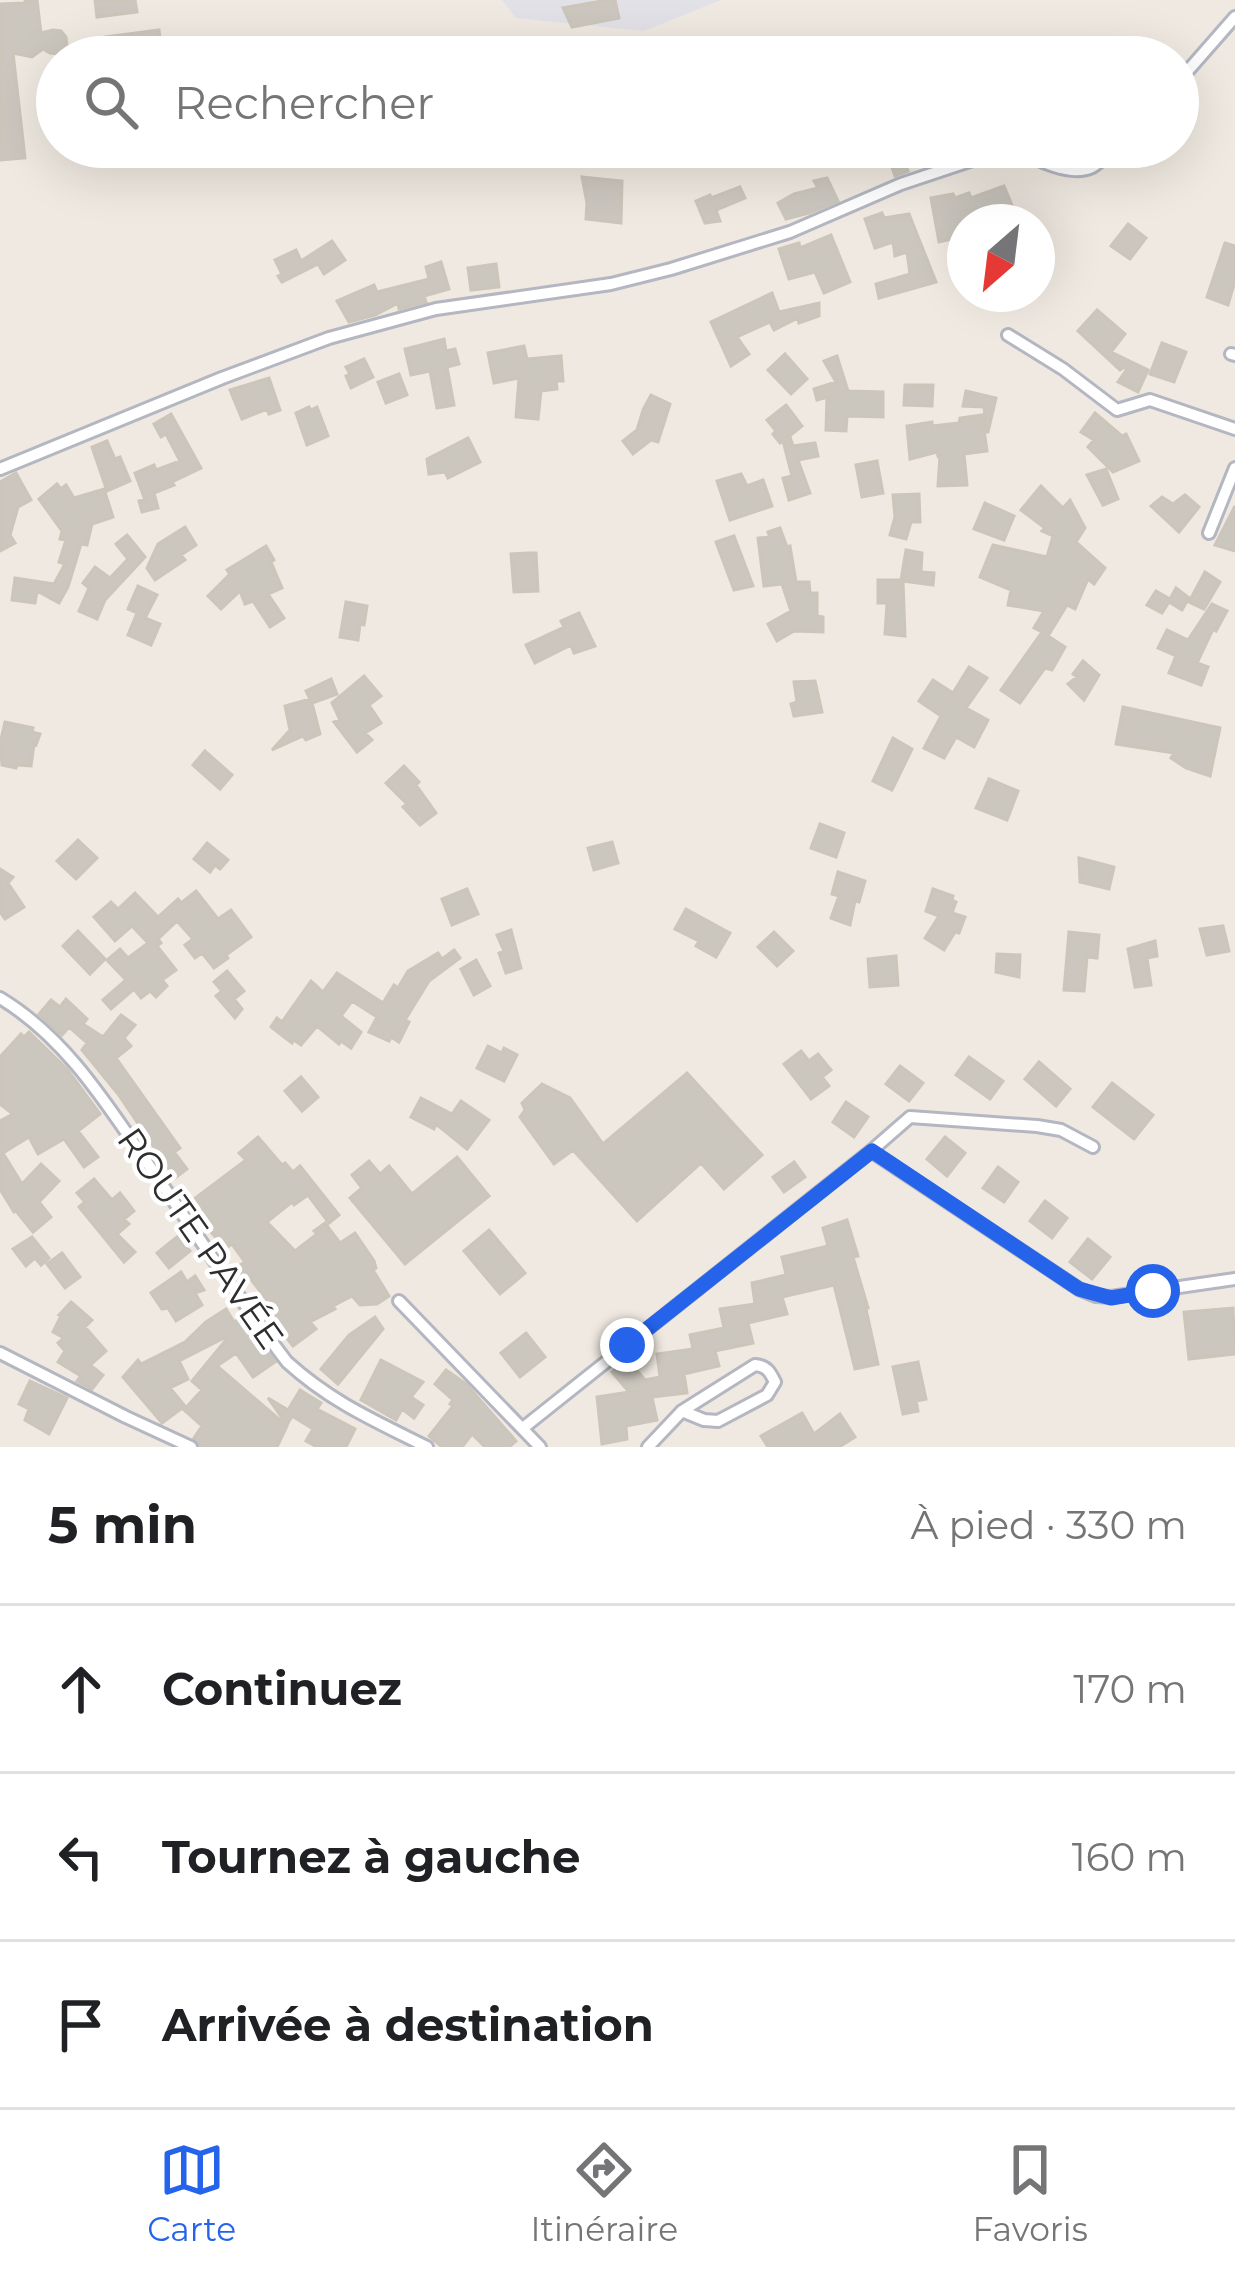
<!DOCTYPE html>
<html lang="fr">
<head>
<meta charset="utf-8">
<style>
  body { margin:0; font-family:Montserrat,sans-serif; background:#f6f6f6; color:#202124 }
  .compass { position:absolute; left:947px; top:204px; width:108px; height:108px; border-radius:50%; background:#fff; box-shadow:0 12px 48px #0002; rotate:208deg }
  .stop { position:absolute; width:36px; height:36px; margin:-27px; border:9px solid #2563eb; border-radius:50%; background:#fff }
  .stop.end { background:#2563eb; border-color:#fff; box-shadow:0 3px 12px #0008 }
  .list { margin:0; padding:0; list-style:none }
  h2 { display:flex; justify-content:space-between; align-items:center; height:156px; margin:0; padding:0 48px; font-size:51px }
  h2 small { font-size:39px; font-weight:400; color:#757577 }
  .list li { display:grid; grid-template-columns:78px 1fr auto; gap:36px; align-items:center; box-sizing:border-box; height:168px; padding:0 48px; border-top:3px solid #e0e0e0 }
  .list b { display:block; font-size:45px; white-space:nowrap }
  .list em { font-size:39px; font-style:normal; color:#757577 }
  .icon { flex:none; width:66px; height:66px; fill:none; stroke:currentColor; stroke-width:2; stroke-linecap:round; stroke-linejoin:round }
  .map { position:relative; flex:none; width:1235px; height:1447px; overflow:hidden }
  .search { position:absolute; background:#fff; box-shadow:0 12px 48px #0002; left:36px; right:36px; top:36px; height:132px; display:flex; align-items:center; gap:30px; box-sizing:border-box; padding:0 42px; border-radius:66px; color:#757577; font-size:45px }
  .sheet { height:660px; background:#fff }
  nav { display:flex; justify-content:space-around; align-items:center; box-sizing:border-box; height:168px; border-top:3px solid #e0e0e0; background:#fff; font-size:33px; color:#757577 }
  nav a { display:grid; justify-items:center; gap:6px }
  nav .on { color:#2563eb }
  .map>svg:first-child { display:block }
  .industrial { fill:#e3e1e8 }
  .building { fill:#cbc7bf; stroke:#cbc5ba; stroke-width:3 }
  .lines { fill:none; stroke-linecap:round; stroke-linejoin:round }
  .minor-casing { stroke:#b4b7c1; stroke-width:16 }
  .minor { stroke:#fff; stroke-width:10 }
  .route { stroke:#2563eb; stroke-width:15 }
  .labels { text-anchor:middle; stroke-width:9; stroke-linejoin:round; paint-order:stroke }
  .street-label { font-size:36px; fill:#2e2e2e; stroke:#fff }
</style>
</head>
<body>
<div class="map">
<svg width="1235" height="1447" viewBox="0 0 1235 1447">
  <rect width="100%" height="100%" fill="#efe9e1"/>
  <path class="industrial" d="M502 0H721L644 31 516 18Z"/>
  <path class="building" d="M25 0H37L41 33 53 30 61 31 66 37 67 45 59 54 50 53 43 49 32 57 13 53 25 158 0 160V4L26 3Z
    M95 0H135L137 12 97 17Z
    M607 0H615L619 18 572 27 563 8Z
    M159 30 161 46 106 52 105 37Z
    M891 147H952L933 160 902 153 908 171 895 176 887 153 893 151Z
    M582 177 622 181 621 223 586 219 587 203Z
    M827 178 838 201 809 213 786 219 778 203 794 194 818 188 814 181Z
    M1004 186 1019 222H965V236L939 242 931 198 953 194 955 198 969 193 971 198Z
    M740 187 745 198 716 210 720 221 705 223 696 201 710 195 711 198Z
    M882 213 884 218 909 214 936 282 879 298 876 284 910 274 907 252 895 256 893 242 875 248 865 219Z
    M1128 224 1146 238 1130 259 1111 246Z
    M831 235 850 282 824 293 815 272 789 279 779 249 799 243 800 248Z
    M332 241 345 260 324 274 318 264 282 282 278 276 282 274 275 260 296 250 301 261Z
    M1225 243 1235 246V281L1228 305 1207 297Z
    M441 262 449 289 424 296 426 302 399 309 398 303 375 315 349 322 337 301 374 285 377 292 429 279 426 267Z
    M496 264 499 287 471 290 468 268Z
    M772 293 779 312 819 303V316L799 323 798 318 774 330 770 322 737 337 749 354 731 366 711 322Z
    M1097 310 1125 334 1111 352 1148 370 1138 392 1118 382 1127 369 1124 367 1120 370 1078 331Z
    M444 339 446 351 455 349 459 364 447 367 454 405 437 408 430 371 411 375 405 349Z
    M1162 343 1186 352 1174 382 1150 374Z
    M524 346 527 359 561 356 563 381H556L557 389 541 391 538 419 516 417 519 378 494 383 488 353Z
    M785 354 807 379 791 394 768 370Z
    M837 356 848 391 883 392V417L847 416 846 431 826 430 827 397 817 400 814 389 836 382 824 361Z
    M364 359 373 377 351 388 346 376 350 374 346 367Z
    M399 374 407 395 386 403 378 382Z
    M269 378 280 410 269 414 267 409 242 419 230 390Z
    M905 385H933L932 406 904 405Z
    M966 391 996 398 988 432H986L984 407 963 406Z
    M651 395 670 404 658 442 651 440 633 454 623 441 637 430 643 410Z
    M786 405 802 426 787 438 790 437 793 446 815 443 818 456 798 460 810 493 789 500 783 478 792 476 783 441 780 443 773 434 776 431 767 420Z
    M309 407 311 410 317 407 328 436 307 445 296 413Z
    M1095 413 1122 436 1126 434 1139 461 1113 472 1088 447 1094 440 1081 432Z
    M171 414 201 468 172 482 174 485 154 493 158 508 142 512 139 501 145 500 135 473 154 465 156 470 180 461 166 434 161 437 154 424Z
    M982 415 987 451 964 454 967 485 938 486 940 455 938 456 937 452 910 459 907 426 932 422V426L959 423 960 418Z
    M468 438 480 462 448 478 445 472 429 474 427 459Z
    M107 441 115 459 120 457 130 481 107 491 92 447Z
    M877 461 883 493 862 497 856 465Z
    M1106 469 1118 499 1103 505 1087 475Z
    M16 473 31 500 18 507 10 535 15 543 0 551V482Z
    M741 474 747 486 763 480 772 506 730 520 717 481Z
    M57 484 61 489 66 485 74 498 104 489 113 517 92 524 87 545 81 544 68 587 59 603 37 591 35 603 12 600 15 578 54 584 65 564 59 562 66 540 60 539 62 531 39 499Z
    M1041 486 1063 508 1070 500 1085 528 1076 542 1105 568 1094 584 1088 579 1075 609 1067 605 1048 636 1065 647 1052 670 1045 668 1020 703 1001 690 1042 632 1034 628 1044 611 1008 605 1011 590 980 577 993 545 1047 557 1053 536 1042 531 1045 528 1021 510Z
    M919 494 920 522H911L906 539 890 535 895 517 893 495Z
    M1185 495 1199 507 1179 532 1151 506 1162 497 1173 504Z
    M985 503 1014 516 1004 540 974 529Z
    M1235 506V551L1215 545Z
    M185 527 196 545 181 555 185 560 155 580 147 568 158 544Z
    M780 528 787 547 790 546 796 582H809L810 593H817V616L823 617V632L794 631 777 641 768 624 791 611 782 584 764 586 758 538 770 537 768 532Z
    M127 535 145 557 105 600 97 619 79 611 89 588 83 583 95 567 110 578 128 559 116 544Z
    M734 536 753 586 734 590 716 542Z
    M266 546 274 560 271 562 282 588 268 594 284 618 270 627 253 601 245 604 240 591 221 609 208 596 230 574 227 570Z
    M906 550 922 553 921 572 934 573 933 585 903 581 905 636 885 634 887 603H878V580H901Z
    M528 553H536L538 591 514 592 511 554Z
    M1205 572 1220 582 1204 609 1189 602Z
    M138 586 157 595 145 618 160 624 151 645 128 635 137 613 128 609Z
    M1176 588 1189 598 1182 610 1169 602 1162 613 1147 605 1156 591 1170 599Z
    M346 602 367 606 364 625 360 624 358 640 340 637Z
    M1212 604 1227 611 1216 631 1213 629 1197 663 1208 667 1201 685 1169 673 1176 656 1158 648 1167 630 1188 640Z
    M579 613 595 646 574 653 571 645 535 663 526 645 564 627 561 621Z
    M1083 661 1099 675 1084 700 1068 684 1077 677 1073 674Z
    M969 667 987 678 966 708 988 720 974 747 956 737 944 758 924 748 941 716 919 701 933 680 953 693Z
    M364 676 381 696 369 705 381 723 365 733 372 740 357 752 334 722 340 720 332 703Z
    M331 679 337 694 312 703 320 734 306 740 303 736 272 750 290 730 285 706 310 699 306 691Z
    M815 681 822 712 794 716 791 704 797 702 794 682Z
    M1123 707 1220 728 1210 776 1186 768 1171 758 1174 753 1116 744Z
    M5 722 33 728 32 732 40 734 36 745 34 744 31 766 17 765 16 768 2 765 0 744Z
    M893 738 912 749 892 790 873 781Z
    M205 751 232 775 220 789 193 765Z
    M404 766 419 782 416 785 436 813 420 825 403 807 407 804 386 783Z
    M989 779 1018 791 1007 820 976 808Z
    M820 824 844 833 836 857 811 848Z
    M78 840 97 858 76 879 57 861Z
    M612 842 618 863 594 870 588 848Z
    M207 843 228 860 220 869 215 865 210 872 194 859Z
    M1079 858 1114 867 1109 889 1080 882Z
    M0 869 13 877 8 883 24 907 5 919 0 912Z
    M838 872 865 881 859 902 855 901 850 925 831 918 839 896 832 894Z
    M467 889 478 914 452 925 442 899Z
    M933 889 953 896 952 900 956 902 952 913 965 917 959 933 955 932 944 950 925 938 939 916 926 911Z
    M196 891 218 919 231 910 251 937 226 955 228 958 214 968 202 953 195 958 185 945 193 939 177 921 158 939 161 943 157 946 176 970 162 980 167 986 156 997 150 991 141 998 134 989 111 1009 103 1000 126 980 107 960 120 949 128 958 148 943 132 926 115 941 94 917 111 902 118 909 135 893 158 917 178 899 181 903Z
    M686 909 730 933 716 957 696 946 699 941 675 929Z
    M1223 926 1229 951 1207 955 1200 929Z
    M511 930 521 968 506 973 499 953 504 951 497 935Z
    M78 931 105 959 90 974 63 946Z
    M774 932 793 951 777 966 758 947Z
    M1069 932 1099 935 1097 958 1087 957 1084 991 1064 990Z
    M1155 941 1157 956 1147 958 1151 985 1135 987 1128 949Z
    M454 950 460 958 429 981 405 1020 409 1022 399 1042 391 1037 389 1041 369 1032 377 1017 352 1001 341 1016 361 1032 351 1048 341 1041 339 1044 317 1026 301 1045 294 1040 292 1043 271 1027 277 1018 282 1022 311 981 323 992 337 973 383 1003 394 985 398 988 408 971 438 953 442 959Z
    M997 954 1020 955 1019 977 996 972Z
    M896 956 898 985 870 987 868 959Z
    M476 960 490 986 474 995 461 969Z
    M227 971 244 991 234 999 242 1009 235 1018 216 996 222 991 214 982Z
    M66 999 87 1019 83 1024 103 1037 121 1015 135 1025 124 1038 131 1046 116 1058 180 1148 174 1152 187 1169 175 1178 118 1094 82 1050 87 1043 69 1027 62 1035 39 1014 51 1000 60 1007Z
    M29 1032 67 1069 100 1114 78 1131 98 1157 84 1167 64 1139 38 1154 29 1137 3 1153 22 1184 41 1164 59 1181 39 1202 51 1217 33 1232 16 1211 14 1212 0 1189V1121L13 1114 0 1104V1057L21 1034 24 1037Z
    M488 1046 502 1053 504 1048 517 1055 504 1081 477 1068Z
    M801 1051 809 1061 818 1054 831 1070 822 1077 829 1086 811 1099 784 1064Z
    M969 1057 1003 1081 990 1099 956 1075Z
    M1039 1062 1070 1089 1056 1106 1025 1079Z
    M900 1066 923 1083 909 1101 886 1084Z
    M687 1073 762 1155 724 1189 701 1163 637 1221 573 1150 554 1164 520 1117 525 1110 522 1103 542 1084 570 1098 603 1144Z
    M301 1077 318 1097 302 1111 285 1091Z
    M1112 1083 1153 1115 1134 1139 1093 1107Z
    M421 1098 452 1114 461 1101 489 1120 467 1149 436 1124 434 1129 411 1117Z
    M846 1102 868 1117 854 1137 833 1122Z
    M258 1137 282 1165 285 1163 293 1172 300 1166 339 1215 329 1223 308 1195 294 1205 292 1202 267 1222 295 1251 317 1234 314 1231 325 1223 340 1243 355 1233 374 1261 376 1268 373 1270 389 1296 377 1304 360 1305 352 1296 333 1306 335 1309 310 1322 316 1329 293 1346 264 1310 271 1306 247 1274 243 1276 237 1267 245 1262 232 1244 226 1248 208 1229 190 1202 246 1160 239 1153Z
    M945 1137 965 1153 947 1176 927 1159Z
    M457 1157 489 1196 405 1264 350 1198 362 1188 352 1175 369 1161 380 1174 389 1166 412 1194Z
    M794 1162 805 1177 784 1192 773 1177Z
    M998 1167 1018 1182 1004 1202 983 1188Z
    M94 1179 112 1200 120 1193 134 1211 124 1219 129 1224 117 1234 135 1252 124 1262 79 1207 85 1202 77 1193Z
    M1045 1201 1067 1218 1052 1238 1030 1221Z
    M847 1220 858 1256 853 1257 868 1308 866 1309 878 1364 855 1369 834 1285 782 1297 787 1314 748 1323 753 1343 715 1351 719 1366 684 1374 687 1393 652 1397 657 1420 626 1426 627 1439 602 1444 597 1397 629 1392 612 1372 628 1360 645 1380 660 1377 657 1354 693 1349 690 1335 724 1328 720 1309 755 1304 752 1283 786 1275 782 1257 828 1246 823 1228Z
    M489 1230 525 1273 500 1294 464 1251Z
    M178 1236 190 1251 169 1268 157 1253Z
    M32 1237 49 1258 41 1265 35 1258 26 1266 13 1249Z
    M1088 1239 1110 1257 1092 1279 1070 1262Z
    M62 1253 80 1277 65 1288 47 1264Z
    M181 1272 187 1282 195 1276 204 1290 195 1293 202 1305 176 1321 168 1308 162 1309 151 1293Z
    M71 1302 92 1320 85 1327 106 1351 90 1365 103 1375 92 1389 77 1381 81 1376 58 1362 65 1351 58 1343 64 1338 53 1332 61 1316 59 1315Z
    M1233 1308 1235 1354 1189 1359 1184 1312Z
    M226 1309 234 1322 239 1319 256 1344 259 1341 275 1362 253 1377 236 1353 217 1366 287 1426 277 1447H201L194 1438 202 1426 184 1410 202 1390 192 1381 230 1335 179 1361 188 1379 170 1388 185 1406 162 1423 123 1377 138 1360 141 1364 185 1342 206 1322Z
    M375 1317 383 1329 338 1384 321 1369 349 1335Z
    M526 1333 545 1357 520 1377 501 1353Z
    M381 1360 423 1382 411 1397 423 1405 414 1418 402 1409 396 1420 361 1400Z
    M918 1362 926 1399 916 1401 918 1411 903 1414 893 1367Z
    M446 1370 466 1384 516 1441 509 1447H485L472 1434 462 1447H442L429 1436 453 1406 450 1404 453 1400 435 1384Z
    M30 1381 67 1398 49 1434 25 1420 29 1409 19 1404Z
    M300 1390 321 1403 317 1409 355 1429 346 1447H317L306 1441 313 1429 292 1416 287 1425 268 1398 288 1410Z
    M802 1413 814 1434 840 1414 855 1437 839 1447H768L761 1436Z"/>
  <g class="lines">
    <g class="minor-casing">
      <path id="minor" d="M1178 82 1235 17
        M1020 147C1034 161 1072 177 1092 167 1100 163 1108 153 1114 147
        M1008 335 1063 369 1117 410 1150 400 1235 429
        M1231 354 1235 355
        M0 469 222 378 329 338 436 309 611 284 671 269 790 232 901 184 1012 147
        M1209 533 1235 468
        M0 998C65 1037 106 1103 148 1164 194 1230 238 1298 287 1362 331 1402 375 1421 427 1447
        M871 1151 1079 1289 1096 1296 1111 1297 1235 1279
        M399 1301 540 1447
        M0 1353 126 1417 191 1447
        M523 1428 871 1151 910 1117 1037 1126 1061 1130 1093 1147
        M648 1447 682 1411 755 1365C767 1366 770 1372 775 1382L767 1395 718 1421 704 1420 682 1411"/>
    </g>
    <use href="#minor" class="minor"/>
  </g>
  <g class="lines">
    <path class="route" d="M627 1345 872 1151 1079 1289 1111 1298 1153 1291"/>
  </g>
  <g class="labels">
    <g class="street-label">
      <text transform="translate(201 1238) rotate(55)" y="13">ROUTE PAVÉE</text>
    </g>
  </g>
</svg>
<svg class="compass" viewBox="-18 -18 36 36"><path d="M0-13l5 13h-10z" fill="#e53935"/><path d="M0 13l5-13h-10z" fill="#757577"/></svg>
<div class="stop" style="left:1153px;top:1291px"></div>
<div class="stop end" style="left:627px;top:1345px"></div>
<div class="search"><svg class="icon" aria-label="search" viewBox="0 0 24 24"><circle cx="10" cy="10" r="6"/><path d="M15 15l6 6"/></svg>Rechercher</div>
</div>
<section class="sheet">
<h2>5 min<small>À pied · 330 m</small></h2>
<ul class="list">
<li><svg class="icon" aria-label="ahead" viewBox="0 0 24 24"><path d="M12 20V5M6 11l6-6 6 6"/></svg><div><b>Continuez</b></div><em>170 m</em></li>
<li><svg class="icon" aria-label="left" viewBox="0 0 24 24"><path d="M17 20v-9H6M10 6l-5 5 5 5"/></svg><div><b>Tournez à gauche</b></div><em>160 m</em></li>
<li><svg class="icon" aria-label="arrive" viewBox="0 0 24 24"><path d="M6 21V4h12l-3 4 3 4H6"/></svg><div><b>Arrivée à destination</b></div></li>
</ul>
</section>
<nav>
<a class="on"><svg class="icon" aria-label="map" viewBox="0 0 24 24"><path d="M3 6l6-2 6 2 6-2v14l-6 2-6-2-6 2zM9 4v14M15 6v14"/></svg>Carte</a>
<a><svg class="icon" aria-label="directions" viewBox="0 0 24 24"><path d="M12 3l9 9-9 9-9-9zM9 14v-3h6M13 9l2 2-2 2"/></svg>Itinéraire</a>
<a><svg class="icon" aria-label="saved" viewBox="0 0 24 24"><path d="M7 4h10v16l-5-4-5 4z"/></svg>Favoris</a>
</nav>
</body>
</html>
